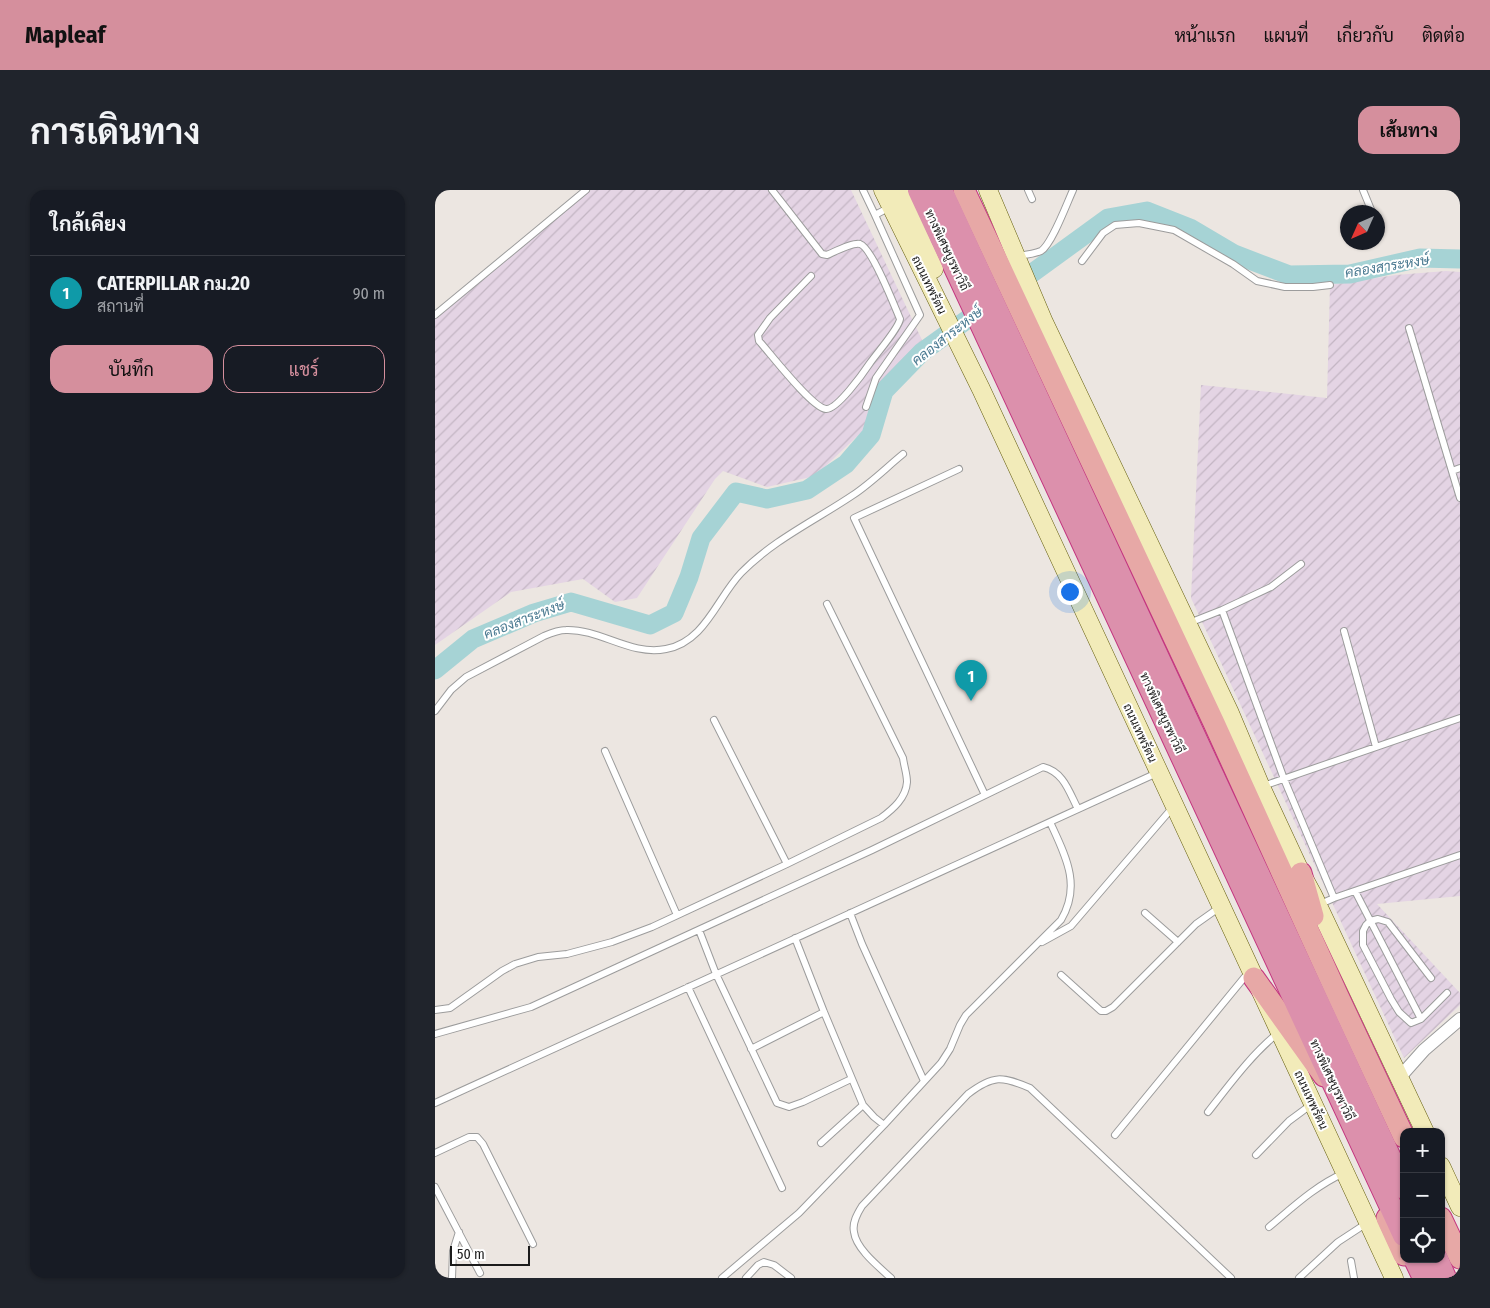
<!DOCTYPE html>
<html lang="th">
<head>
<meta charset="utf-8">
<style>
  body { margin:0; font-family:"Fira Sans Condensed",Sarabun,sans-serif; background:#20242c; color:#f1f3f6 }
  .controls { position:absolute; right:15px; bottom:15px; display:grid; overflow:hidden; border-radius:10px; box-shadow:0 1px 4px #0004 }
  .controls button { width:45px; height:45px; display:grid; place-items:center; padding:0; border:0; border-bottom:1px solid #363941; background:#171b24; color:#f1f3f6; font:25px sans-serif }
  .compass { position:absolute; left:905px; top:15px; width:45px; height:45px; border-radius:50%; background:#171b24; box-shadow:0 1px 4px #0004; rotate:225deg }
  .scale { position:absolute; left:15px; bottom:12px; width:80px; box-sizing:border-box; padding-left:5px; border:2px solid #1b1b1b; border-top:0; font-size:14px; line-height:18px; white-space:nowrap; color:#1b1b1b; -webkit-text-stroke:4px #fff; paint-order:stroke }
  .you { position:absolute; left:634px; top:401px; width:18px; height:18px; margin:-12px; border:4px solid #fff; border-radius:50%; background:#1a73e8; box-shadow:0 0 0 8px #1a73e833 }
  .badge { display:grid; place-items:center; width:32px; height:32px; border-radius:50%; background:#d58f9d; color:#fff; font-size:16px; font-weight:700 }
  .pin { position:absolute; translate:-50% -41px; filter:drop-shadow(0 1px 2px #0008) }
  .pin::after { content:''; position:absolute; top:26px; width:18px; height:15px; background:inherit; clip-path:polygon(0 0,100% 0,50% 100%) }
  .list { margin:0; padding:0; list-style:none }
  h2 { display:flex; justify-content:space-between; align-items:center; height:65px; margin:0; padding:0 20px; font-size:21px }
  h2 small { font-size:16px; font-weight:400; color:#9ea1a6 }
  .list li { display:grid; grid-template-columns:32px 1fr auto; gap:15px; align-items:center; box-sizing:border-box; height:75px; padding:0 20px; border-top:1px solid #363941 }
  .list b { display:block; font-size:19px; white-space:nowrap }
  .list p { margin:0; font-size:16px; white-space:nowrap; color:#9ea1a6 }
  .list em { font-size:16px; font-style:normal; color:#9ea1a6 }
  .actions { display:flex; gap:10px; padding:15px 20px }
  .actions a { flex:1; padding:11px 0; border:1px solid #d58f9d; border-radius:15px; text-align:center; font-size:18px; color:#d58f9d }
  .actions .main { background:#d58f9d; color:#111 }
  .icon { flex:none; width:28px; height:28px; fill:none; stroke:currentColor; stroke-width:2; stroke-linecap:round; stroke-linejoin:round }
  .map { position:relative; flex:none; width:1025px; height:1088px; overflow:hidden; border-radius:15px }
  header { display:flex; align-items:center; gap:30px; box-sizing:border-box; height:70px; padding:0 25px; background:#d58f9d; color:#111 }
  header strong { font-size:24px }
  nav { display:flex; gap:28px; margin-inline-start:auto; font-size:18px }
  .intro { display:flex; align-items:center; justify-content:space-between; box-sizing:border-box; height:120px; padding:0 30px }
  h1 { margin:0; font-size:35px }
  .button { padding:12px 22px; border-radius:15px; background:#d58f9d; color:#111; font-size:18px; font-weight:700 }
  main { display:flex; gap:30px; padding:0 30px }
  aside { flex:1; background:#171b24; border-radius:15px; box-shadow:0 1px 4px #0004 }
  .map>svg:first-child { display:block }
  .industrial { fill:url(#industrial-furrows) }
  .lines { fill:none; stroke-linecap:round; stroke-linejoin:round }
  .river { stroke:#a6d3d5; stroke-width:19 }
  .service-casing { stroke:#9c9c9c; stroke-width:8 }
  .minor-casing { stroke:#9c9c9c; stroke-width:14 }
  .secondary-casing { stroke:#655f0f; stroke-width:19 }
  .trunk-casing { stroke:#c3357f; stroke-width:23 }
  .motorway-casing { stroke:#c3357f; stroke-width:24 }
  .service { stroke:#fff; stroke-width:6 }
  .minor { stroke:#fff; stroke-width:12 }
  .secondary { stroke:#f2ebb9; stroke-width:18 }
  .trunk { stroke:#e7a8a6; stroke-width:21 }
  .motorway { stroke:#dc90ac; stroke-width:22 }
  .labels { text-anchor:middle; stroke-width:4; stroke-linejoin:round; paint-order:stroke }
  .street-label { font-size:12px; fill:#1b1b1b; stroke:#fff }
  .water-label { font-size:14px; font-style:italic; fill:#4c7b92; stroke:#fff }
</style>
</head>
<body>
<header>
<strong>Mapleaf</strong>
<nav><a>หน้าแรก</a><a>แผนที่</a><a>เกี่ยวกับ</a><a>ติดต่อ</a></nav>
</header>
<div class="intro"><h1>การเดินทาง</h1><a class="button">เส้นทาง</a></div>
<main>
<aside>
<h2>ใกล้เคียง<small></small></h2>
<ul class="list">
<li><span class="badge" style="background:#0f9aa8">1</span><div><b>CATERPILLAR กม.20</b><p>สถานที่</p></div><em>90 m</em></li>
</ul>
<div class="actions"><a class="main">บันทึก</a><a>แชร์</a></div>
</aside>
<div class="map">
<svg width="1025" height="1088" viewBox="0 0 1025 1088">
  <defs>
    <pattern id="industrial-furrows" width="10" height="10" patternUnits="userSpaceOnUse" patternTransform="scale(1.25)"><rect width="10" height="10" fill="#e4d4e4"/><path d="M-1 1l2-2M0 10L10 0M9 11l2-2" fill="none" stroke="#c3b5c3"/></pattern>
  </defs>
  <rect width="100%" height="100%" fill="#ece6e1"/>
  <path class="industrial" d="M156 0H416L487 150 443 197 432 237 380 286 332 297 288 281 280 289 202 408 180 412 148 389 76 402 0 455V128Z
    M1011 81 1025 82V706L942 714 1025 803V815L969 868 756 408 766 195 892 208 895 95 961 85Z"/>
  <g class="lines">
    <path class="river" d="M578 97 673 28 712 21 755 38 799 64 854 85 915 84 985 68 1025 69
      M0 480 38 449 99 423 136 412 215 435 239 423 254 387 266 348 301 302 332 309 372 300 411 274 436 245 449 201 487 162 551 116"/>
    <g class="service-casing">
      <path id="service" d="M337 0 387 64 392 65C399 62 418 52 425 54 437 58 459 115 465 129 464 138 442 163 435 173 429 182 402 220 391 219 377 218 335 163 324 151L323 145 335 128 376 86
        M428 0 440 25
        M593 0 597 9
        M928 0 937 22
        M942 37 945 43
        M582 66C590 65 599 64 606 61 617 54 632 13 638 0
        M647 71 668 43 680 35 704 33 739 40 798 74 822 91 850 97H878L895 95
        M0 125 151 0
        M974 138 1025 308
        M431 217 441 188 485 125 440 25 455 17
        M524 279 419 328 550 605
        M1017 281 1025 278
        M787 420 849 589 899 708
        M754 433 787 420 836 397 866 374
        M909 441 941 557
        M0 521 16 500 31 487 109 446C116 443 124 440 131 440 166 439 195 466 231 459 270 452 282 408 306 383 338 350 381 330 418 305 436 293 452 277 468 264
        M279 530 352 674
        M170 561 242 725
        M828 596 1025 528
        M920 701 986 829
        M883 715 899 708 1025 665
        M415 723 427 754 489 891
        M710 723 743 752
        M264 740 281 784 342 913 354 917 368 912 416 889
        M360 748 389 822 428 915 439 927 449 935
        M607 752 636 736 738 617
        M626 785 666 821H671L678 817 761 734 785 717
        M996 788 953 732 943 729 935 731 931 735 928 741V755L956 809 964 822 976 833 986 829 1012 803
        M253 797 347 998
        M0 820 15 818 67 781 80 774 103 767 132 764 177 752 217 737 352 674 446 628C458 619 471 608 472 592 472 584 469 576 468 568L392 414
        M0 844 96 817 437 660 608 577C629 582 634 602 643 619
        M316 859 389 822
        M0 913 722 583
        M773 922C795 894 816 865 843 843
        M680 945 813 783
        M386 953 428 915
        M0 963 34 947H42L48 954 98 1054
        M821 965 854 931 877 914
        M0 997 45 1083
        M834 1037C858 1017 880 996 909 983
        M916 1071 919 1088
        M17 1088 18 1061 24 1042
        M287 1088 364 1023 449 935 506 873 515 859 525 835 531 825 626 730C647 695 630 665 615 632
        M311 1088 323 1075 329 1072 339 1075 356 1088
        M456 1088C444 1077 421 1059 419 1042 417 1033 422 1024 427 1016L533 904C558 885 567 886 595 898L796 1088
        M864 1088 903 1052 932 1033"/>
    </g>
    <g class="minor-casing">
      <path id="minor" d="M964 888 989 860 1025 829"/>
    </g>
    <g class="secondary-casing">
      <path id="secondary" d="M448 0 546 199 959 1088
        M463 0 499 79
        M553 0 608 130 794 521 826 597 866 683 878 705 990 942
        M1006 976 1025 1017"/>
    </g>
    <g class="trunk-casing">
      <path id="trunk" d="M529 0 779 533 903 806 969 947
        M866 683 878 726
        M819 788 889 886
        M952 1028 969 1065
        M1006 1028 1025 1068"/>
    </g>
    <g class="motorway-casing">
      <path id="motorway" d="M484 0 969 1045
        M506 0 969 998
        M980 1069 989 1088
        M1002 1069 1010 1088"/>
    </g>
    <use href="#service" class="service"/>
    <use href="#minor" class="minor"/>
    <use href="#secondary" class="secondary"/>
    <use href="#trunk" class="trunk"/>
    <use href="#motorway" class="motorway"/>
  </g>
  <g class="labels">
    <g class="street-label">
      <text transform="translate(512 60) rotate(65)" y="4">ทางพิเศษบูรพาวิถี</text>
      <text transform="translate(494 95) rotate(64)" y="4">ถนนเทพรัตน</text>
      <text transform="translate(727 523) rotate(65)" y="4">ทางพิเศษบูรพาวิถี</text>
      <text transform="translate(705 543) rotate(65)" y="4">ถนนเทพรัตน</text>
      <text transform="translate(897 890) rotate(65)" y="4">ทางพิเศษบูรพาวิถี</text>
      <text transform="translate(876 910) rotate(65)" y="4">ถนนเทพรัตน</text>
    </g>
    <g class="water-label">
      <text transform="translate(952 76) rotate(-9)" y="5">คลองสาระหงษ์</text>
      <text transform="translate(512 146) rotate(-38)" y="5">คลองสาระหงษ์</text>
      <text transform="translate(89 429) rotate(-21)" y="5">คลองสาระหงษ์</text>
    </g>
  </g>
</svg>
<div class="controls">
<button>+</button>
<button>−</button>
<button><svg class="icon" aria-label="locate" viewBox="0 0 24 24"><circle cx="12" cy="12" r="6"/><path d="M12 2v4M12 18v4M2 12h4M18 12h4"/></svg></button>
</div>
<svg class="compass" viewBox="-18 -18 36 36"><path d="M0-13l5 13h-10z" fill="#e53935"/><path d="M0 13l5-13h-10z" fill="#9ea1a6"/></svg>
<div class="scale">50 m</div>
<div class="you"></div>
<div class="pin badge" style="left:536px;top:511px;background:#0f9aa8">1</div>
</div>
</main>
</body>
</html>
